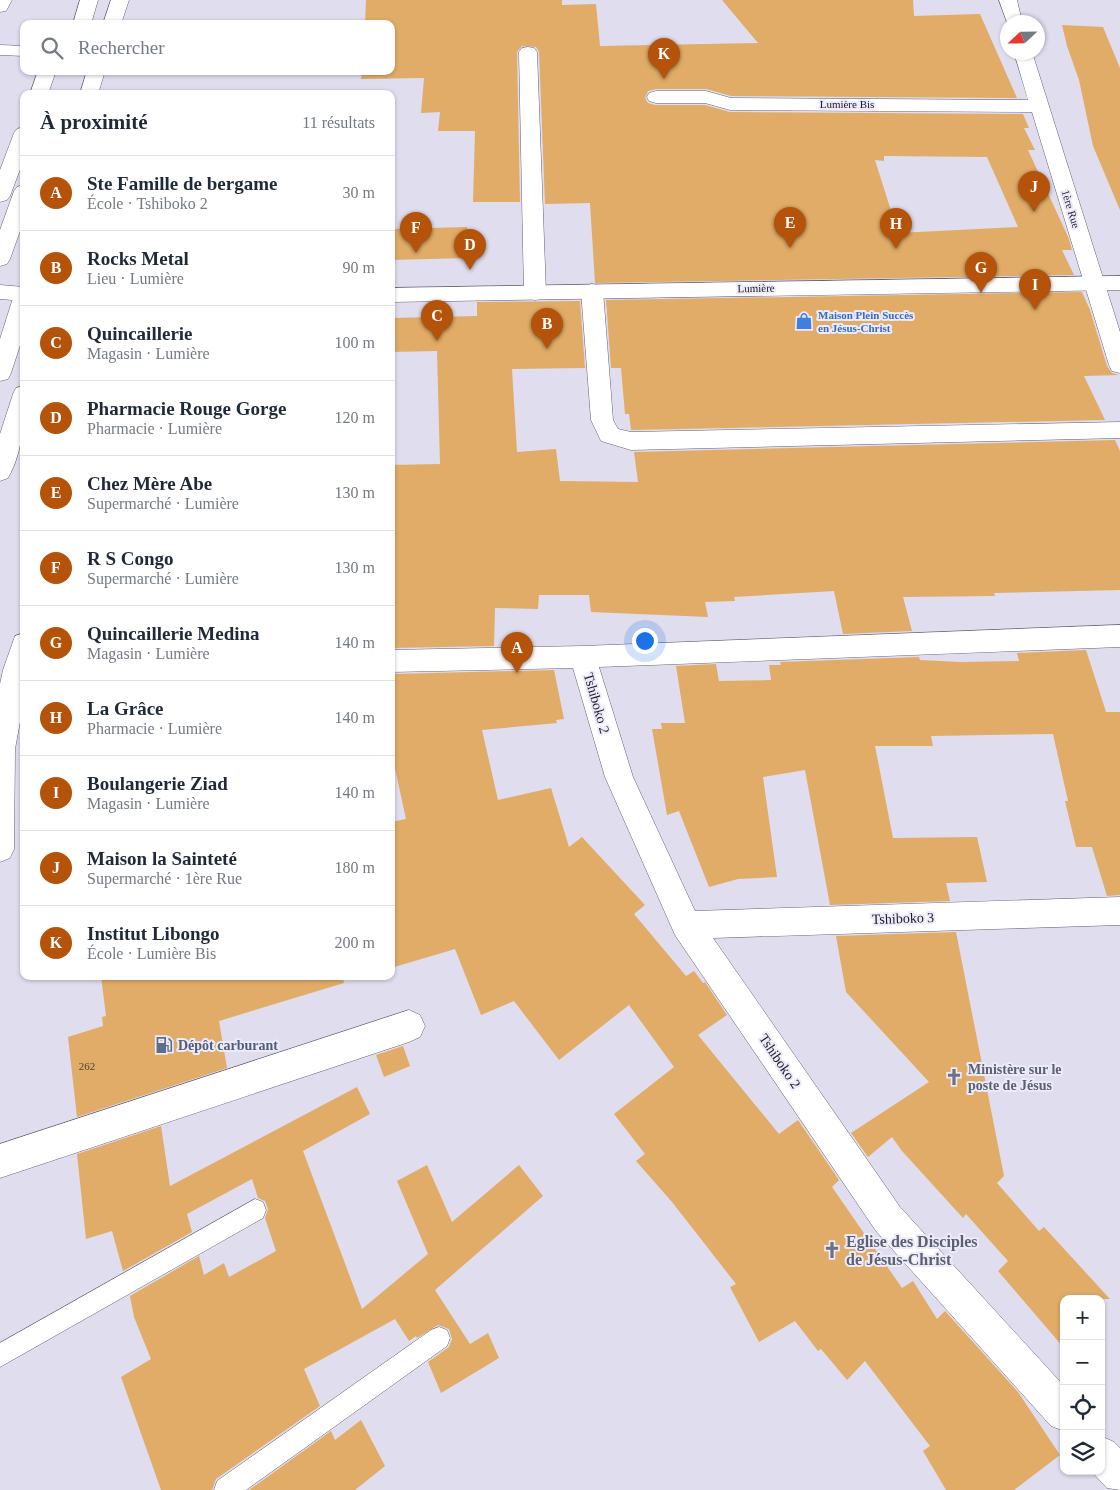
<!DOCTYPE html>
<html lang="fr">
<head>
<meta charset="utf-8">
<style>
  body { margin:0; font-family:Georgia,serif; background:#f2f2f3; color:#1f2937 }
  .controls { position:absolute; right:15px; bottom:15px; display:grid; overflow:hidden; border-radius:10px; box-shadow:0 1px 4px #0004 }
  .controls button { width:45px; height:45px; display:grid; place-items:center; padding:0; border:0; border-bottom:1px solid #e0e1e3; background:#fff; color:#1f2937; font:25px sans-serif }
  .compass { position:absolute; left:1000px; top:15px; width:45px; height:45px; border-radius:50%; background:#fff; box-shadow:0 1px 4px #0004; rotate:248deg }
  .you { position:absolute; left:644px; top:640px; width:18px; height:18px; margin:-12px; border:4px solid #fff; border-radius:50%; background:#1a73e8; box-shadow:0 0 0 8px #1a73e833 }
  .badge { display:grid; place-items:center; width:32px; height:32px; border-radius:50%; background:#b45309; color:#fff; font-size:16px; font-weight:700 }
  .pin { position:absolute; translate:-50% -41px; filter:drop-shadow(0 1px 2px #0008) }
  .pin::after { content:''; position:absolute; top:26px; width:18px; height:15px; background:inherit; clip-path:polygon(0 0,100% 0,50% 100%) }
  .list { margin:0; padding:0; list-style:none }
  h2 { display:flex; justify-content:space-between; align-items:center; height:65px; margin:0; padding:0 20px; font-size:21px }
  h2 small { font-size:16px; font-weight:400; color:#747a83 }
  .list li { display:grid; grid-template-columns:32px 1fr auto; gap:15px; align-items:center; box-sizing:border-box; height:75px; padding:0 20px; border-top:1px solid #e0e1e3 }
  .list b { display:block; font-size:19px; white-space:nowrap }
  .list p { margin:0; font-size:16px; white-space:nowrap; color:#747a83 }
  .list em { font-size:16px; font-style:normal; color:#747a83 }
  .icon { flex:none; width:28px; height:28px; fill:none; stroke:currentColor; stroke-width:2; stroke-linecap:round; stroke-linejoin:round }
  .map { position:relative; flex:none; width:1120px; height:1490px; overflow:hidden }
  .search { position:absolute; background:#fff; box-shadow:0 1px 4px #0004; left:20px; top:20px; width:375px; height:55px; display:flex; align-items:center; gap:12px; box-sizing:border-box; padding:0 18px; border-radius:10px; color:#747a83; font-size:19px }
  .panel { position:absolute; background:#fff; box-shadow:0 1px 4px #0004; left:20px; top:90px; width:375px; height:890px; border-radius:10px }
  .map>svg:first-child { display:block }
  .building { fill:#e1ac67; fill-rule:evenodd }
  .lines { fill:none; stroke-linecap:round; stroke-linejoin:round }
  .lane-casing { stroke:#646170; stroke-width:1 }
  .street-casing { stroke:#646170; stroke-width:1 }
  .secondary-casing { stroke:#646170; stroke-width:1 }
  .highway-casing { stroke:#646170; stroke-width:1 }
  .lane { fill:#fff; fill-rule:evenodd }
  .street { fill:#fff; fill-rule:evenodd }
  .secondary { fill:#fff; fill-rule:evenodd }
  .highway { fill:#fff; fill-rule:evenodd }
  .labels { text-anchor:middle; stroke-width:4; stroke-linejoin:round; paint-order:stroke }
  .far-street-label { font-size:11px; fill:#1c1b21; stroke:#eceafb }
  .far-shop-label { font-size:11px; font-weight:bold; fill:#366cbe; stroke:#eceafb; text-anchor:start }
  .number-label { font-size:11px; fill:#4d3f32 }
  .street-label { font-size:14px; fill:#1c1b21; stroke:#eceafb }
  .service-label { font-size:14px; font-weight:bold; fill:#4e5e75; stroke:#eceafb; text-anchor:start }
  .worship-label { font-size:14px; font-weight:bold; fill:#5b616d; stroke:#eceafb; text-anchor:start }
  .near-worship-label { font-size:16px; font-weight:bold; fill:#5b616d; stroke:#eceafb; text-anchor:start }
</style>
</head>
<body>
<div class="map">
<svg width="1120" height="1490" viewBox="0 0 1120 1490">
  <rect width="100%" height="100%" fill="#dfddee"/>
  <path class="building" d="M366 0H562V5L596 4 600 46 758 43 722 0H913L914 16 980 14 1017 98 731 96 706 89H656L648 91 645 98 648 103 655 105H705L730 112 1023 114 1029 128H1024L1035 150H1028L1069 239 1072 250H1062L1074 275 595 283 590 203 545 204 539 52 536 47 522 46 517 52 520 202H473L475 131H438L440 112 421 113 424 78 361 79 362 71H391V24H365ZM884 156 987 157 1018 227 898 233 875 160 884 161Z
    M1062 25 1103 27 1120 68V210L1093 146 1079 80 1067 46Z
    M467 227V258L391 260V229Z
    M1082 292 1090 310 1107 366 1112 373 1119 375 1084 376 1105 420 631 430 629 414H625L621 368H611L606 300Z
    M580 301 585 368 512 369 517 452 556 449 560 481 638 482 634 452 1115 440 1120 451V590L994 593 995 596 903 597 912 631 843 634 834 591 734 597 735 601 705 602 708 617 591 612 589 595H539L538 609 495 608 494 646 392 648 391 465 440 464 437 351 391 352V318L477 316V302Z
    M1086 650 1106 712H1120V895L1107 896 1092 847H1076L1065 801H1068L1053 734 931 736 933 746H875L893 838 977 837 987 882 946 883 950 901 830 905 805 770 763 777 777 877 738 879 709 887 679 811 667 815 652 729H662L661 723H685L676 666 716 664 719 681 771 680 769 665H781L780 662 919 657 920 660 960 662 1019 661 1017 653Z
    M554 670 564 719 556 720 557 723 482 730 498 800 551 788 569 847 582 837 645 905 634 914 686 976 694 971 703 983 705 982 727 1015 698 1035 779 1134 798 1120 839 1180 832 1187 902 1288 913 1281 937 1319 945 1311 1018 1392 1060 1455 1014 1490H946L923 1451 930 1446 865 1361 847 1380 821 1349 818 1351 795 1321 759 1342 730 1287 736 1284 672 1202 636 1161 645 1154 614 1114 674 1067 629 1005 559 1060 514 1001 481 1015 455 949 391 968V822L406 819 391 750V690H395L394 674Z
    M956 932 1004 1176 997 1183 1039 1231 1044 1227 1110 1299H1064V1348L998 1271 1008 1261 966 1214 963 1218 902 1151 892 1137 868 1157 851 1133 929 1082 846 992 836 936Z
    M101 976H343L344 983 219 1021 227 1068 77 1117 68 1037 103 1026 102 1017 106 1016Z
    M403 1046 410 1066 384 1077 376 1055Z
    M357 1087 370 1114 303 1151 362 1309 428 1254 397 1181 427 1165 452 1222 519 1165 543 1196 435 1290 470 1344 488 1333 499 1358 441 1393 428 1362 449 1347 452 1339 449 1329 438 1325 417 1338 416 1336 409 1341 395 1319 304 1369 320 1406 216 1479 212 1490H161L121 1377 151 1359 134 1317 130 1296 199 1256 204 1275 224 1263 229 1277 276 1251 265 1218 268 1209 265 1201 258 1198 252 1179 187 1214 192 1232 123 1271 112 1231 86 1239 77 1154 161 1126 170 1186Z
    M361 1420 385 1466 355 1490H249L331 1431 335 1440Z"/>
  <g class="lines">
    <g class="lane-casing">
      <path id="lane" d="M255 1199 263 1202 266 1210 263 1218 0 1367V1343Z
        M439 1327 447 1330 450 1338 447 1346 246 1490H214L217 1481 431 1330Z"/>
    </g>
    <g class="street-casing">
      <path id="street" d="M0 0H12L6 11 0 12Z
        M999 0H1017L1022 22H1008V25Z
        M0 45 24 46V56L0 55Z
        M528 47 534 48 537 52 546 293 543 298 535 300 527 298 524 293 519 52 522 48Z
        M1014 52H1032L1120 332V373L1112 371 1109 365 1032 112 730 110 705 103H656L649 101 647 97 649 93 656 91H706L731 98 1028 100Z
        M592 284 599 286 603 291 613 420 618 429 631 432 1120 422V438L631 450 601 441 591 420 581 291 585 286Z
        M1120 625V647L599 667 633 777 695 911 1120 897V925L713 938 900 1207 1064 1386V1431L1051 1426 876 1231 675 935 605 777 573 668 391 672V650L583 646Z
        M24 633V700L15 749 14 849 10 858 0 862V684L3 670 15 636Z
        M409 1010 420 1015 425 1026 420 1037 409 1042 0 1178V1144Z
        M1101 1436 1114 1442 1120 1448V1490L1107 1488 1091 1471H1101Z"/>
    </g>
    <g class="secondary-casing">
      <path id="secondary" d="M1120 276V290L391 302V288Z
        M0 285 24 287V301L0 299Z"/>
    </g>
    <g class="highway-casing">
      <path id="highway" d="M80 0H98L91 24H73Z
        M111 0H129L121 24H103Z
        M38 71H56L48 94H30Z
        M87 71H105L98 94H80Z
        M24 127V159L10 196 7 200 0 202V170L14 133 17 129Z
        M24 185V220L10 259 7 264 0 266V230L14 191 17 187Z
        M24 291V333L11 373 8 379 0 381V339L13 298 16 293Z
        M24 386C24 418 24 450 8 478L0 481V434L13 394 16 388Z"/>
    </g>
    <use href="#lane" class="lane"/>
    <use href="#street" class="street"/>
    <use href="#secondary" class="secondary"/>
    <use href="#highway" class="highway"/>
  </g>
  <defs>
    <g id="shop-bare" transform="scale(1.35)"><path d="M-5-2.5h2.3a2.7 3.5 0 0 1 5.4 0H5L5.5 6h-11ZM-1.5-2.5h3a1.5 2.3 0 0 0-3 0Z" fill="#3f7fe0" stroke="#eceafb" stroke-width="2.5" paint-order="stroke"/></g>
    <g id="fuel-bare" transform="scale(1.35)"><path d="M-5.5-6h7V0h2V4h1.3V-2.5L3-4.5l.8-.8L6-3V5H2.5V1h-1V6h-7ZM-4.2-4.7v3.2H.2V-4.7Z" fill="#5c6f8a" stroke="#eceafb" stroke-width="2.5" paint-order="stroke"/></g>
    <g id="church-bare" transform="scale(1.35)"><path d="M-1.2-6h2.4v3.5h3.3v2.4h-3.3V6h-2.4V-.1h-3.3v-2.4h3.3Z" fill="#6b7280" stroke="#eceafb" stroke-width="2.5" paint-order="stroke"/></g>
  </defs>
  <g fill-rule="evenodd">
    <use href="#shop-bare" x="804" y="321"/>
    <use href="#fuel-bare" x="164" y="1045"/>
    <use href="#church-bare" x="954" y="1077"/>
    <use href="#church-bare" x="832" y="1250"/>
  </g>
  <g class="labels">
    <g class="far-street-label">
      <text x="847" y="108">Lumière Bis</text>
      <text transform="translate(1071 209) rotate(73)" y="4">1ère Rue</text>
      <text transform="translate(756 288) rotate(-1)" y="4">Lumière</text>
    </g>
    <g class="far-shop-label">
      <text x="818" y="319">Maison Plein Succès<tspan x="818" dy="13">en Jésus-Christ</tspan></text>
    </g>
    <g class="number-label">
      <text x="87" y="1070">262</text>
    </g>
    <g class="street-label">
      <text transform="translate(597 703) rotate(74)" y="5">Tshiboko 2</text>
      <text transform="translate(903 918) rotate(-2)" y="5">Tshiboko 3</text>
      <text transform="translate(780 1061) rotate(56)" y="5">Tshiboko 2</text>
    </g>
    <g class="service-label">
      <text x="178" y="1050">Dépôt carburant</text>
    </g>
    <g class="worship-label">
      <text x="968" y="1074">Ministère sur le<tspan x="968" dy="16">poste de Jésus</tspan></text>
    </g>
    <g class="near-worship-label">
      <text x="846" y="1247">Eglise des Disciples<tspan x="846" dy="18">de Jésus-Christ</tspan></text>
    </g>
  </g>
</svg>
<div class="controls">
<button>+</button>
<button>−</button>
<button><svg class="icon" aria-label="locate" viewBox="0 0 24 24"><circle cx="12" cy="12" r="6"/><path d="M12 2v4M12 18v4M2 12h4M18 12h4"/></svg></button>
<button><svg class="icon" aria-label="layers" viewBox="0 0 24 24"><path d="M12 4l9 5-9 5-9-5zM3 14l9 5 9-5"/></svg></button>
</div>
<svg class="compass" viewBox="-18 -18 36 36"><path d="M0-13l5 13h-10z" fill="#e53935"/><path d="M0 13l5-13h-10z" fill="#747a83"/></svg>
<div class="you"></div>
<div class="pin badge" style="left:517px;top:673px">A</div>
<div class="pin badge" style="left:547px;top:349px">B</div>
<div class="pin badge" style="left:437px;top:341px">C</div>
<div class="pin badge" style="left:470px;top:270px">D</div>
<div class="pin badge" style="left:790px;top:248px">E</div>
<div class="pin badge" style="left:416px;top:253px">F</div>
<div class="pin badge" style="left:981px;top:293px">G</div>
<div class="pin badge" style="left:896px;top:249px">H</div>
<div class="pin badge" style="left:1035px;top:310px">I</div>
<div class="pin badge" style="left:1034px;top:212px">J</div>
<div class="pin badge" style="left:664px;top:79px">K</div>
<div class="search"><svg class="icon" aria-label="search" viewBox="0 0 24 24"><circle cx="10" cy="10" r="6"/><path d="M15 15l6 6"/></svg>Rechercher</div>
<section class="panel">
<h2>À proximité<small>11 résultats</small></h2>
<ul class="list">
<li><span class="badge">A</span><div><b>Ste Famille de bergame</b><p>École · Tshiboko 2</p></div><em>30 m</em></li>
<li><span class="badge">B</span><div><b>Rocks Metal</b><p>Lieu · Lumière</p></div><em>90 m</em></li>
<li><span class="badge">C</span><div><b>Quincaillerie</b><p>Magasin · Lumière</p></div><em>100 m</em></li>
<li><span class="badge">D</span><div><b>Pharmacie Rouge Gorge</b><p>Pharmacie · Lumière</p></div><em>120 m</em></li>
<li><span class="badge">E</span><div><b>Chez Mère Abe</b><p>Supermarché · Lumière</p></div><em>130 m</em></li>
<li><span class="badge">F</span><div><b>R S Congo</b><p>Supermarché · Lumière</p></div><em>130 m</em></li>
<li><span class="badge">G</span><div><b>Quincaillerie Medina</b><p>Magasin · Lumière</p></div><em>140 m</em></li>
<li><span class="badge">H</span><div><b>La Grâce</b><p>Pharmacie · Lumière</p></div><em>140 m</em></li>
<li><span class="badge">I</span><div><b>Boulangerie Ziad</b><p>Magasin · Lumière</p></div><em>140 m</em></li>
<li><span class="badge">J</span><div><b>Maison la Sainteté</b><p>Supermarché · 1ère Rue</p></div><em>180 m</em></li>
<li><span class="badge">K</span><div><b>Institut Libongo</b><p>École · Lumière Bis</p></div><em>200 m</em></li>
</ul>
</section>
</div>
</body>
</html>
